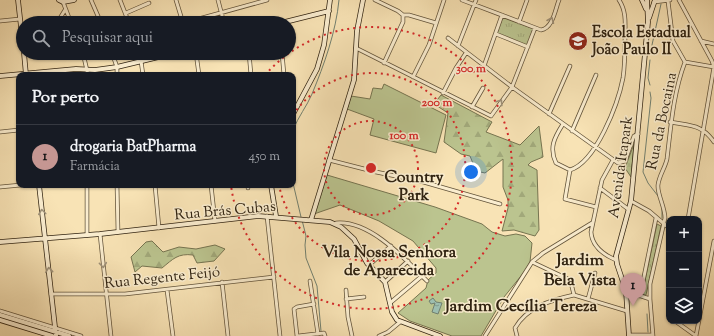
<!DOCTYPE html>
<html lang="pt">
<head>
<meta charset="utf-8">
<style>
  body { margin:0; font-family:"Sorts Mill Goudy",serif; background:#20242c; color:#f1f3f6 }
  .controls { position:absolute; right:12px; bottom:12px; display:grid; overflow:hidden; border-radius:8px; box-shadow:0 1px 3px #0004 }
  .controls button { width:36px; height:36px; display:grid; place-items:center; padding:0; border:0; border-bottom:1px solid #363941; background:#171b24; color:#f1f3f6; font:20px sans-serif }
  .you { position:absolute; left:471px; top:172px; width:14px; height:14px; margin:-10px; border:3px solid #fff; border-radius:50%; background:#1a73e8; box-shadow:0 0 0 6px #1a73e833 }
  .badge { display:grid; place-items:center; width:26px; height:26px; border-radius:50%; background:#c59692; color:#111; font-size:13px; font-weight:700 }
  .pin { position:absolute; translate:-50% -33px; filter:drop-shadow(0 1px 2px #0008) }
  .pin::after { content:''; position:absolute; top:21px; width:14px; height:12px; background:inherit; clip-path:polygon(0 0,100% 0,50% 100%) }
  .list { margin:0; padding:0; list-style:none }
  h2 { display:flex; justify-content:space-between; align-items:center; height:52px; margin:0; padding:0 16px; font-size:17px }
  h2 small { font-size:13px; font-weight:400; color:#9ea1a6 }
  .list li { display:grid; grid-template-columns:26px 1fr auto; gap:12px; align-items:center; box-sizing:border-box; height:64px; padding:0 16px; border-top:1px solid #363941 }
  .list b { display:block; font-size:15px; white-space:nowrap }
  .list p { margin:0; font-size:13px; white-space:nowrap; color:#9ea1a6 }
  .list em { font-size:13px; font-style:normal; color:#9ea1a6 }
  .icon { flex:none; width:22px; height:22px; fill:none; stroke:currentColor; stroke-width:2; stroke-linecap:round; stroke-linejoin:round }
  .map { position:relative; flex:none; width:714px; height:336px; overflow:hidden }
  .search { position:absolute; background:#171b24; box-shadow:0 1px 3px #0004; left:16px; top:16px; width:280px; height:44px; display:flex; align-items:center; gap:10px; box-sizing:border-box; padding:0 14px; border-radius:22px; color:#9ea1a6; font-size:15px }
  .panel { position:absolute; background:#171b24; box-shadow:0 1px 3px #0004; left:16px; top:72px; width:280px; height:116px; border-radius:8px }
  .map>svg:first-child { display:block }
  .grass { fill:url(#grass-tufts); stroke:#767450 }
  .forest { fill:url(#forest-firs); stroke:#767450 }
  .garden { fill:#bbc48f; stroke:#767450 }
  .water { fill:url(#water-ripples); stroke:#718070 }
  .lines { fill:none; stroke-linecap:round; stroke-linejoin:round }
  .stream { stroke:#718070; stroke-width:1 }
  .street-casing { stroke:#62533a; stroke-width:4.5 }
  .secondary-casing { stroke:#302311; stroke-width:5.5 }
  .street { stroke:#faedcf; stroke-width:3 }
  .secondary { stroke:#faedcf; stroke-width:4 }
  .oneway { stroke:#9f927a }
  .ring { fill:none; stroke:#d62828; stroke-width:2; stroke-dasharray:2 4 }
  .labels { text-anchor:middle; stroke-width:3; stroke-linejoin:round; paint-order:stroke }
  .poi-label { font-size:15px; font-weight:bold; fill:#302311; stroke:#faedcf; text-anchor:start }
  .street-label { font-size:15px; fill:#302311; stroke:#faedcf }
  .neighbourhood-label { font-size:16px; font-weight:bold; fill:#302311; stroke:#faedcf }
  .quarter-label { font-size:17px; font-weight:bold; fill:#302311; stroke:#faedcf }
  .centre { fill:#d62828; stroke:#faedcf; stroke-width:2 }
  .ring-label { font-size:12px; text-anchor:middle; font-weight:bold; fill:#d62828; stroke:#faedcf; stroke-width:3; stroke-linejoin:round; paint-order:stroke }
</style>
</head>
<body>
<div class="map">
<svg width="714" height="336" viewBox="0 0 714 336">
  <defs>
    <pattern id="grass-tufts" width="24" height="20" patternUnits="userSpaceOnUse"><rect width="24" height="20" fill="#bbc48f"/><path d="M3 7l-1-3M5 7V3M7 7l1-3M15 17l-1-3M17 17v-4M19 17l1-3" fill="none" stroke="#a1a87a"/></pattern>
    <pattern id="forest-firs" width="22" height="20" patternUnits="userSpaceOnUse"><rect width="22" height="20" fill="#bbc48f"/><path d="M5 1l3.5 6h-7zM16 11l3.5 6h-7z" fill="#a1a87a"/></pattern>
    <pattern id="water-ripples" width="26" height="14" patternUnits="userSpaceOnUse"><rect width="26" height="14" fill="#9dbeb0"/><path d="M2 4q2-2 4 0t4 0M15 11q2-2 4 0t4 0" fill="none" stroke="#809a8e"/></pattern>
  </defs>
  <rect width="100%" height="100%" fill="#f8e3b5"/>
  <filter id="stains"><feTurbulence type="fractalNoise" baseFrequency=".005" numOctaves="4"/><feColorMatrix values="0 0 0 0 .2 0 0 0 0 .09 0 0 0 0 .02 0 0 0 .5 -.17"/></filter>
  <radialGradient id="worn" r=".72"><stop offset=".6" stop-color="#630" stop-opacity="0"/><stop offset="1" stop-color="#630" stop-opacity=".3"/></radialGradient>
  <path class="grass" d="M503 17 534 29 528 46 496 34Z
    M634 144 631 177 625 168Z
    M657 224 661 226 646 295H642Z"/>
  <path class="forest" d="M441 95 492 122 486 132 520 145 539 126 543 157 531 162 528 165 537 170 539 230 535 236 514 230 502 231 508 208V200L503 187V159L485 173 476 171 470 156 461 154 444 142 448 113 434 104Z
    M152 241 163 252 179 247 196 249 215 245 225 249 214 261 197 263 193 255C178 253 173 259 162 268L142 266 135 272 131 257 146 242Z"/>
  <path class="garden" d="M384 84 446 115 436 153 370 135 374 119 347 109 351 96 370 99 373 88 382 89Z
    M327 175 435 207 482 224 492 232 505 236 516 234 525 236 532 243 530 262 525 271 504 297 481 336H452L410 321 398 313 426 288 428 280 436 273V268L413 241 379 221 340 205 314 214Z"/>
  <path class="water" d="M433 298 436 302 442 303 438 314 432 312 435 303 431 304 429 301Z"/>
  <g class="lines">
    <path class="stream" d="M652 45 661 4
      M650 85 648 78 650 60
      M650 92 651 98 643 172 648 183 658 196
      M293 130C298 117 307 106 312 94 324 65 336 32 339 0
      M293 183 301 217
      M662 218V208
      M302 220 306 236 305 245 306 258 317 286 321 331
      M647 314 648 332"/>
    <g class="street-casing">
      <path id="street" d="M91 0 101 23
        M120 0 129 23
        M176 0 183 23
        M218 0 224 23
        M375 0 398 11 403 15H409L436 23
        M462 0 541 30C553 28 555 10 559 0
        M679 0 712 61 714 67 688 219
        M668 1 673 41 685 62
        M63 2 71 23
        M654 2 670 0
        M126 13 149 3
        M0 21 20 19
        M519 22 527 0
        M57 23 65 10
        M184 23 267 0
        M496 34 528 47
        M448 38 512 87 618 163 625 161 634 136 638 134
        M701 41 714 44
        M458 46 476 0
        M356 48 491 116 512 87 535 28
        M83 53 88 75
        M112 53 117 67V75
        M196 53 199 75
        M249 53 251 75
        M282 53 284 75
        M141 61 143 75
        M685 62 714 67
        M384 63 403 22V15
        M484 66 502 15
        M413 77 429 45 444 0
        M443 93 456 68 466 53
        M472 107 483 88
        M549 114 570 66
        M670 122C690 126 702 124 714 142
        M563 124C554 138 549 148 556 163L570 170 565 199 596 207
        M572 131 596 75
        M0 132 19 130
        M329 160 376 172 420 181 500 204
        M613 160 602 180 591 232C592 247 604 255 616 260
        M570 170C596 162 618 104 623 78 625 65 625 52 625 38 625 25 627 12 619 0
        M87 185V235
        M117 185 118 232
        M155 185 159 228
        M211 185 215 221
        M248 185V188
        M0 187 21 185
        M600 188 628 209
        M631 201 649 211 669 228
        M267 216 280 336
        M336 223C370 220 405 259 427 281
        M100 234 111 336
        M369 265 391 246
        M310 281 318 334
        M222 282 228 336
        M385 282 408 261
        M167 290 173 336
        M346 290 348 317 352 336
        M626 291 650 299V284L665 218C665 207 657 194 658 185 659 176 665 168 667 159 671 126 673 94 685 62
        M51 294H125L274 277
        M574 295 627 311
        M640 296 656 218
        M346 299 364 297
        M588 299 595 273
        M650 299 653 336
        M390 303 422 276
        M0 311 81 336
        M675 321 696 336
        M629 335H653
        M297 336 294 309 297 307 314 304
        M298 336 324 333 325 336
        M379 336 388 332 400 322
        M485 336 532 262 543 253 592 223
        M517 336 515 328C527 307 551 300 574 295L571 283 568 279 532 262
        M696 336 714 241"/>
    </g>
    <g class="secondary-casing">
      <path id="secondary" d="M18 0 23 45
        M59 0 63 2 74 0
        M642 0 646 9
        M649 18 655 0
        M281 23 329 11
        M24 53 26 75
        M0 76 76 69 95 70 117 67 175 53
        M293 114 317 69 324 45 330 0
        M39 185 56 336
        M271 185 276 216
        M311 220 354 80 357 31 363 0
        M0 242 100 234 258 216 330 222 341 227 354 239 367 263 385 282 392 312 397 320 440 336
        M0 315 69 336
        M0 320 52 336
        M629 336 626 291 617 264 616 256 631 201 648 22 647 0"/>
    </g>
    <use href="#street" class="street"/>
    <use href="#secondary" class="secondary"/>
  </g>
  <defs><path id="oneway-chevron" d="M-2-3.5L2.5 0L-2 3.5" fill="none" stroke-width="1.6" stroke-linecap="round" stroke-linejoin="round"/></defs>
  <g class="oneway">
    <use href="#oneway-chevron" transform="translate(551 20) rotate(-67)"/>
    <use href="#oneway-chevron" transform="translate(500 102) rotate(-57)"/>
    <use href="#oneway-chevron" transform="translate(42 212) rotate(-97)"/>
    <use href="#oneway-chevron" transform="translate(103 265) rotate(85)"/>
    <use href="#oneway-chevron" transform="translate(49 270) rotate(-96)"/>
  </g>
  <g class="ring">
    <circle cx="371" cy="168" r="47"/>
    <path d="M293 115A94 94 0 1 1 279 185"/>
    <path d="M265 75A141 141 0 1 1 231 185"/>
  </g>
  <defs>
    <g id="school-disc" transform="scale(1)"><circle r="9.5" fill="#8f2418" stroke="#faedcf"/><path d="M0-5L7-2L0 1L-7-2ZM-4 1L0 2.5L4 1V4Q0 6-4 4Z" fill="#fff"/></g>
  </defs>
  <g fill-rule="evenodd">
    <use href="#school-disc" x="578" y="41"/>
  </g>
  <g class="labels">
    <g class="poi-label">
      <text x="592" y="37">Escola Estadual<tspan x="592" dy="17">João Paulo II</tspan></text>
    </g>
    <g class="street-label">
      <text transform="translate(661 121) rotate(-78)" y="5">Rua da Bocaina</text>
      <text transform="translate(620 167) rotate(-82)" y="5">Avenida Itapark</text>
      <text transform="translate(225 210) rotate(-5)" y="5">Rua Brás Cubas</text>
      <text transform="translate(162 277) rotate(-6)" y="5">Rua Regente Feijó</text>
    </g>
    <g class="neighbourhood-label">
      <text x="414" y="182">Country<tspan x="414" dy="18">Park</tspan></text>
      <text x="389" y="257">Vila Nossa Senhora<tspan x="389" dy="18">de Aparecida</tspan></text>
    </g>
    <g class="quarter-label">
      <text x="580" y="265">Jardim<tspan x="580" dy="20">Bela Vista</tspan></text>
      <text x="521" y="311">Jardim Cecília Tereza</text>
    </g>
  </g>
  <circle cx="371" cy="168" r="6" class="centre"/>
  <g class="ring-label">
    <text x="471" y="72">300 m</text>
    <text x="437" y="106">200 m</text>
    <text x="404" y="139">100 m</text>
  </g>
  <rect width="100%" height="100%" filter="url(#stains)"/>
  <rect width="100%" height="100%" fill="url(#worn)"/>
</svg>
<div class="controls">
<button>+</button>
<button>−</button>
<button><svg class="icon" aria-label="layers" viewBox="0 0 24 24"><path d="M12 4l9 5-9 5-9-5zM3 14l9 5 9-5"/></svg></button>
</div>
<div class="you"></div>
<div class="pin badge" style="left:633px;top:306px">1</div>
<div class="search"><svg class="icon" aria-label="search" viewBox="0 0 24 24"><circle cx="10" cy="10" r="6"/><path d="M15 15l6 6"/></svg>Pesquisar aqui</div>
<section class="panel">
<h2>Por perto<small></small></h2>
<ul class="list">
<li><span class="badge">1</span><div><b>drogaria BatPharma</b><p>Farmácia</p></div><em>450 m</em></li>
</ul>
</section>
</div>
</body>
</html>
